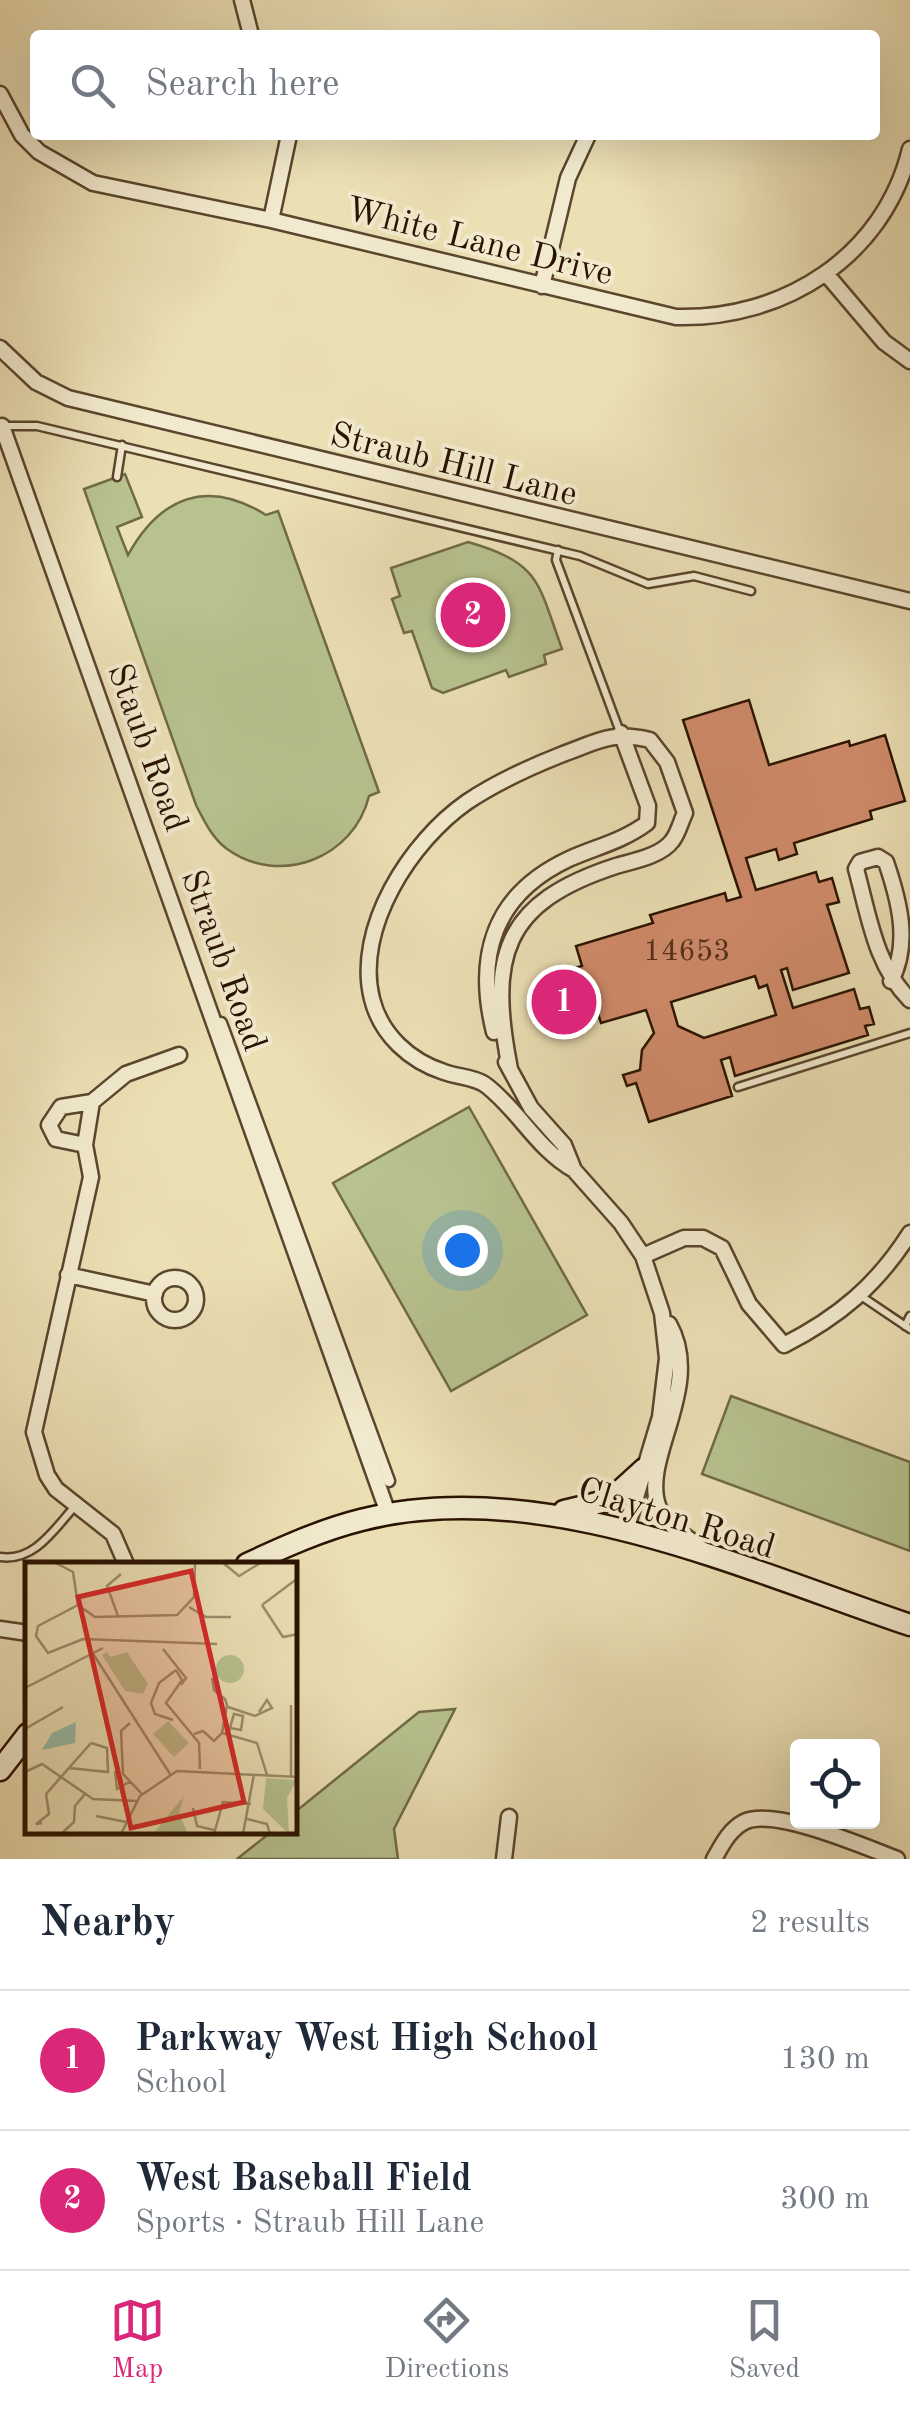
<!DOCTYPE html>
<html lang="en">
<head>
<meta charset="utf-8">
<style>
  body { margin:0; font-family:"Old Standard TT",serif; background:#f6f6f7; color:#1f2937 }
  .controls { position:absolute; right:30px; bottom:30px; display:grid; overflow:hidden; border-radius:10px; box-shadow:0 10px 40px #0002 }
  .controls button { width:90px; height:90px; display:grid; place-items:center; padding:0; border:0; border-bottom:2px solid #e0e1e3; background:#fff; color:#1f2937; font:50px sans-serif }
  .you { position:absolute; left:462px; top:1250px; width:35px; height:35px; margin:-25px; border:8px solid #fff; border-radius:50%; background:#1a73e8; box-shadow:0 0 0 15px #1a73e833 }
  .badge { display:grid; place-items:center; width:65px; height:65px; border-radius:50%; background:#db2777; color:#fff; font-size:32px; font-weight:700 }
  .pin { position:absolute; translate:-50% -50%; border:5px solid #fff; box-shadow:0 2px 10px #0006 }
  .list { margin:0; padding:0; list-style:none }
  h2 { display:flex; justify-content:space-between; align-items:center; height:130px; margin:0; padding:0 40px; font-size:42px }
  h2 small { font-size:32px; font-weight:400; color:#747a83 }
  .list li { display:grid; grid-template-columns:65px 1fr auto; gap:30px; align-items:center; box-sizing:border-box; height:140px; padding:0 40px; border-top:2px solid #e0e1e3 }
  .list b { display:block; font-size:38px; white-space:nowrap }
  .list p { margin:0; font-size:32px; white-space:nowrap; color:#747a83 }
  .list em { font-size:32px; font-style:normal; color:#747a83 }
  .icon { flex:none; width:55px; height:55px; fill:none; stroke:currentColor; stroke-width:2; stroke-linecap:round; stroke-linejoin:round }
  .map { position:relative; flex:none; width:910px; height:1859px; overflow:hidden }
  .search { position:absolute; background:#fff; box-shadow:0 10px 40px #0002; left:30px; right:30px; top:30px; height:110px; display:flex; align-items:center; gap:25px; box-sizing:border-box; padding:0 35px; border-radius:10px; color:#747a83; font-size:38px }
  .sheet { height:410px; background:#fff }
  nav { display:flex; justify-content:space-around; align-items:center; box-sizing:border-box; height:140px; border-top:2px solid #e0e1e3; background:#fff; font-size:28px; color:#747a83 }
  nav a { display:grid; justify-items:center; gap:5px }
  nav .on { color:#db2777 }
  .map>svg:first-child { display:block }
  .green { fill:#b7c28e; stroke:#706a47; stroke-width:2.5 }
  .building { fill:#d18b6b; stroke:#291200; stroke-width:2.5; fill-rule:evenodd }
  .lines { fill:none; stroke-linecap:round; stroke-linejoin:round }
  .service-casing { stroke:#5a452d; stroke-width:11 }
  .pedestrian-casing { stroke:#5a452d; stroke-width:15 }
  .minor-casing { stroke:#5a452d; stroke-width:19 }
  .secondary-casing { stroke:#291200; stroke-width:25 }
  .service { stroke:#f2eace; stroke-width:6 }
  .pedestrian { stroke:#f2eace; stroke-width:10 }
  .minor { stroke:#f2eace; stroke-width:14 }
  .secondary { stroke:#f2eace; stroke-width:20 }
  .labels { text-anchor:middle; stroke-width:8; stroke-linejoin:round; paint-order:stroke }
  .number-label { font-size:30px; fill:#53301b }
  .street-label { font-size:35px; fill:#291200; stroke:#f2eace }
  .inset-road { fill:none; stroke:#9d8d6c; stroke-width:2.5 }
  .view { fill:#d62828; fill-opacity:0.15; stroke:#d62828; stroke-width:5 }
  .inset-edge { fill:none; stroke:#291200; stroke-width:5 }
</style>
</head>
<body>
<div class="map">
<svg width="910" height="1859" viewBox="0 0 910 1859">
  <rect width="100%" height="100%" fill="#ebdfb4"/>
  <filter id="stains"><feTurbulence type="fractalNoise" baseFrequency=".002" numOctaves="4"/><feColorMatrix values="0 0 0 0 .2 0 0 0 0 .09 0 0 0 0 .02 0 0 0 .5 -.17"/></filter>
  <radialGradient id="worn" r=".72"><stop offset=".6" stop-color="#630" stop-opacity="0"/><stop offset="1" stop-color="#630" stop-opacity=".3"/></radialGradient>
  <path class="green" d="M125 474 142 517 117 527 128 555C160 497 207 478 266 515L278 511 379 792 369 796C354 858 280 887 227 849 213 839 204 821 196 805L84 489Z
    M468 542C541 563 538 583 562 649L544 655 546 664 509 677 506 670 443 693 432 688 412 631 404 633 392 599 400 596 391 568Z
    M469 1107 587 1315 451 1391 333 1183Z
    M731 1396 910 1462V1551L702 1474Z
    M455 1709 394 1829 398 1859H237L271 1832H295V1812L419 1712Z"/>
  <path class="building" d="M749 700 769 765 849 741 850 746 885 735 905 801 870 811 872 819 794 843 797 854 779 860 776 849 746 858 756 890 816 872 819 882 832 878 839 902 827 905 849 973 793 990 787 968 781 970 793 1008 854 989 860 1009 869 1007 874 1024 865 1026 868 1035 735 1076 730 1057 721 1060 732 1096 649 1122 636 1083 627 1086 623 1075 640 1070 642 1050 654 1033 646 1010 601 1023 588 981 576 984 571 969 582 966 576 946 653 923 650 915 725 893 727 901 741 897 683 720ZM755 976 759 988 767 985 776 1015 704 1038 678 1026 671 1002Z"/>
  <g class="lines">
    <g class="service-casing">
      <path id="service" d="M2 426H37L580 556 648 584 694 576 751 591
        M117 477 122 445
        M558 550 556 560 620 732
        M738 1087 910 1033
        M861 1296 910 1329
        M905 1326 910 1316
        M0 1557C35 1562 55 1528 76 1505"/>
    </g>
    <g class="pedestrian-casing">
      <path id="pedestrian" d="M221 1023 389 1481"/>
    </g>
    <g class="minor-casing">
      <path id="minor" d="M242 0 251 35
        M0 94 22 135 39 152 93 183 271 220 676 317C783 320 884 257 910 149
        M271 220 289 135
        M828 276 884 342 910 361
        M542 286 568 178 588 135
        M0 348 36 382 68 398 910 601
        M2 426 389 1516
        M891 981C910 944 900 903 886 862L878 857 860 862 856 869C869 916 875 965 910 1000
        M494 1032C475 955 494 894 569 859 596 847 623 841 647 823L648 806 621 733
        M506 1062 531 1108 564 1145 574 1170 621 1223 643 1256 662 1313 667 1358 660 1417 626 1531
        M510 1069C488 957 502 903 616 866 633 861 661 856 672 841 678 834 681 821 685 813L667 762 650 740C611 731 599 741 563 754 530 767 497 782 467 802 411 841 354 928 372 999 381 1035 410 1061 444 1072 457 1077 476 1077 487 1086 520 1112 537 1149 574 1170
        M85 1145 56 1139 49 1125 61 1107 92 1102
        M643 1256 684 1238H703L722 1248 749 1304 784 1345C839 1317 877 1285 910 1233
        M68 1275 155 1294
        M154 1299a21 21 0 1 1 42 0a21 21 0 1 1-42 0Z
        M669 1324C705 1388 639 1459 659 1508 666 1526 690 1538 704 1551
        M126 1564 113 1534 56 1489 47 1475 34 1432 91 1177 85 1145 92 1102 126 1074 179 1055
        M0 1629 28 1633
        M504 1859 509 1817
        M714 1859C722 1845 729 1830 744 1822 774 1807 865 1847 897 1859"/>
    </g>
    <g class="secondary-casing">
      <path id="secondary" d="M564 1511 610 1500 644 1469
        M247 1564C284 1547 321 1530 361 1520 539 1474 743 1569 910 1625
        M0 1770 28 1734"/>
    </g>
    <use href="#service" class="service"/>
    <use href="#pedestrian" class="pedestrian"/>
    <use href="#minor" class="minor"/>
    <use href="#secondary" class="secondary"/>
  </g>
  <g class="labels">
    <g class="number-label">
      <text x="687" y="960">14653</text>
    </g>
    <g class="street-label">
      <text transform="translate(480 240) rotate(14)" y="12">White Lane Drive</text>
      <text transform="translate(454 463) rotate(14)" y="12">Straub Hill Lane</text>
      <text transform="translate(149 747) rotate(70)" y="12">Staub Road</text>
      <text transform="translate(225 960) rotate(70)" y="12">Straub Road</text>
      <text transform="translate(677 1517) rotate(17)" y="12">Clayton Road</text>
    </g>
  </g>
  <g transform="translate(25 1562)">
    <rect width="272" height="272" fill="#ebdfb4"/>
    <path d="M82 90 86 95 102 90 123 122 118 132 100 129 77 93ZM191 107a14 14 0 1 1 28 0a14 14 0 1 1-28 0ZM143 159 164 181 149 195 128 172ZM241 216 272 218 262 236 264 272 238 247ZM159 234 154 251 163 272H128Z" fill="#b7c28e"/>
    <path d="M51 160 50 181 17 188 27 171Z" fill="#98bdac"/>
    <path class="inset-road" d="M29 0 48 10 53 43 70 55 152 53 169 35 170 2M197 0 214 14 237 0M53 43 13 64 11 74 23 91 58 77 192 82M237 43 258 75 273 72M237 43 273 16M164 45 181 55H206M93 54 82 24 96 12M65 87 145 212M138 87 161 116 156 123M151 108 157 118 141 141 174 181 175 207M0 126 78 86M203 145 230 154 247 146 242 138 234 150M148 158 130 152 126 141 134 121 151 108M105 161 96 169 98 212 117 232M0 167 38 145M197 171 232 181 242 213M169 172 178 169 189 179 197 171 202 143 200 137 192 131 189 128 187 116 192 131M203 174 205 166 209 152 218 154 216 168 205 166M44 206 83 210 82 186 66 181M90 209 92 227 106 219M0 210 17 202 68 237 112 239M266 215V143M21 232 66 181M168 246 172 264 189 268M71 254 101 260M222 257 242 262 245 272M17 261 11 262 24 252 21 232M36 272 49 260 50 244 60 232M96 272 115 234 152 209 273 215M189 272 198 240 226 242M218 272 229 212"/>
    <path class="view" d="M166 9 219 240 106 266 53 35Z"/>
    <rect width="272" height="272" class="inset-edge"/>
  </g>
  <rect width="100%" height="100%" filter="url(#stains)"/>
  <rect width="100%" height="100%" fill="url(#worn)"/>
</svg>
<div class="controls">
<button><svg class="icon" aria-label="locate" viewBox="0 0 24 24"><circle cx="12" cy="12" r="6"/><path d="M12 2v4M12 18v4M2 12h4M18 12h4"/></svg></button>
</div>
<div class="you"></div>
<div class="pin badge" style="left:564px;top:1002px">1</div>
<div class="pin badge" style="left:473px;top:615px">2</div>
<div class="search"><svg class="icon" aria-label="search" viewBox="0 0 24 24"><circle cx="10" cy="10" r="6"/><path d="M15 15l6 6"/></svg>Search here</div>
</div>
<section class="sheet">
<h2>Nearby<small>2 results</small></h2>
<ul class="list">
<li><span class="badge">1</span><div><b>Parkway West High School</b><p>School</p></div><em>130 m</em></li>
<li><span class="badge">2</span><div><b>West Baseball Field</b><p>Sports · Straub Hill Lane</p></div><em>300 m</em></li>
</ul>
</section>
<nav>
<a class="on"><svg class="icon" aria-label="map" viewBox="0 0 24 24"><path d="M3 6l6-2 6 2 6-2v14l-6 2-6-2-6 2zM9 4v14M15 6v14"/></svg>Map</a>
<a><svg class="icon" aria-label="directions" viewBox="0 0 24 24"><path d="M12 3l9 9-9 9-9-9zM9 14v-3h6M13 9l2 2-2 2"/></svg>Directions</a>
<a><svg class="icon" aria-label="saved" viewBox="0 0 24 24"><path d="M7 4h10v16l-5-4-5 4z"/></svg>Saved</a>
</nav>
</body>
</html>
